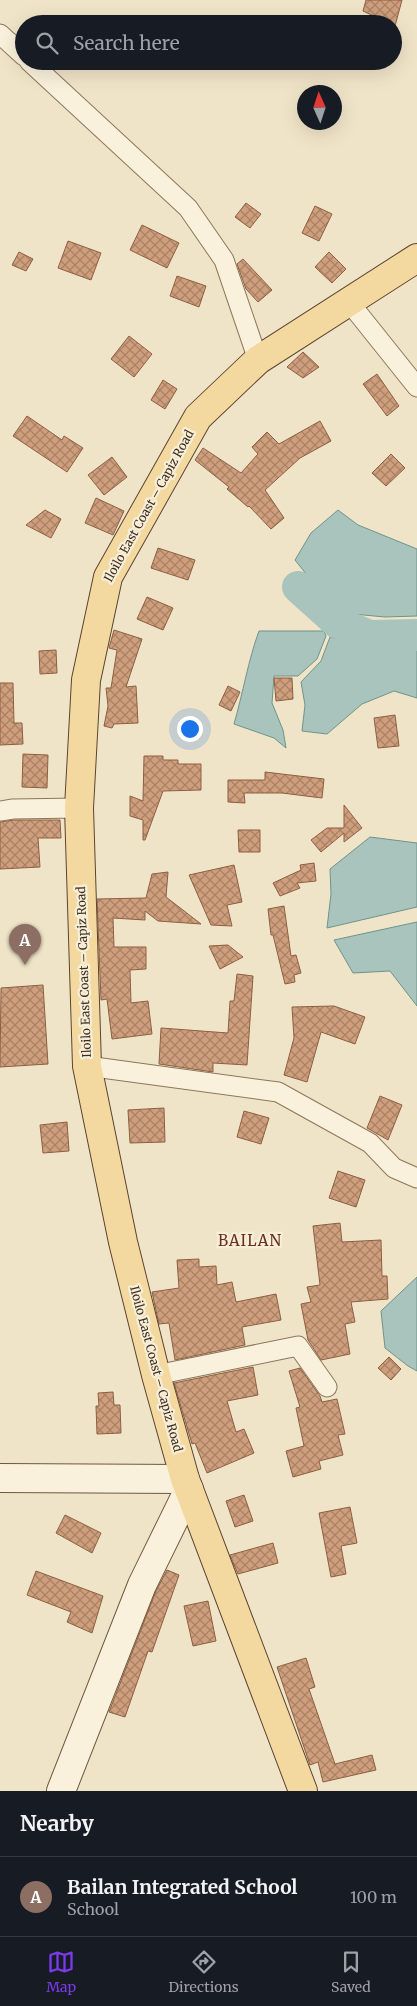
<!DOCTYPE html>
<html lang="en">
<head>
<meta charset="utf-8">
<style>
  body { margin:0; font-family:Merriweather,serif; background:#20242c; color:#f1f3f6 }
  .compass { position:absolute; left:297px; top:85px; width:45px; height:45px; border-radius:50%; background:#171b24; box-shadow:0 5px 20px #0002; rotate:357deg }
  .you { position:absolute; left:189px; top:728px; width:18px; height:18px; margin:-12px; border:4px solid #fff; border-radius:50%; background:#1a73e8; box-shadow:0 0 0 8px #1a73e833 }
  .badge { display:grid; place-items:center; width:32px; height:32px; border-radius:50%; background:#7c3aed; color:#fff; font-size:16px; font-weight:700 }
  .pin { position:absolute; translate:-50% -41px; filter:drop-shadow(0 1px 2px #0008) }
  .pin::after { content:''; position:absolute; top:26px; width:18px; height:15px; background:inherit; clip-path:polygon(0 0,100% 0,50% 100%) }
  .list { margin:0; padding:0; list-style:none }
  h2 { display:flex; justify-content:space-between; align-items:center; height:65px; margin:0; padding:0 20px; font-size:21px }
  h2 small { font-size:16px; font-weight:400; color:#9ea1a6 }
  .list li { display:grid; grid-template-columns:32px 1fr auto; gap:15px; align-items:center; box-sizing:border-box; height:80px; padding:0 20px; border-top:1px solid #363941 }
  .list b { display:block; font-size:19px; white-space:nowrap }
  .list p { margin:0; font-size:16px; white-space:nowrap; color:#9ea1a6 }
  .list em { font-size:16px; font-style:normal; color:#9ea1a6 }
  .icon { flex:none; width:28px; height:28px; fill:none; stroke:currentColor; stroke-width:2; stroke-linecap:round; stroke-linejoin:round }
  .map { position:relative; flex:none; width:417px; height:1791px; overflow:hidden }
  .search { position:absolute; background:#171b24; box-shadow:0 5px 20px #0002; left:15px; right:15px; top:15px; height:55px; display:flex; align-items:center; gap:12px; box-sizing:border-box; padding:0 18px; border-radius:28px; color:#9ea1a6; font-size:19px }
  .sheet { height:145px; background:#171b24 }
  nav { display:flex; justify-content:space-around; align-items:center; box-sizing:border-box; height:70px; border-top:1px solid #363941; background:#171b24; font-size:14px; color:#9ea1a6 }
  nav a { display:grid; justify-items:center; gap:2px }
  nav .on { color:#7c3aed }
  .map>svg:first-child { display:block }
  .water { fill:#a9c4bc; stroke:#6f938a }
  .lines { fill:none; stroke-linecap:round; stroke-linejoin:round }
  .river { stroke:#a9c4bc; stroke-width:32 }
  .building { fill:url(#building-cross-hatch); stroke:#8d5f41 }
  .street-casing { stroke:#8d765c; stroke-width:21 }
  .secondary-casing { stroke:#6f573f; stroke-width:30 }
  .primary-casing { stroke:#5b4430; stroke-width:30 }
  .street { stroke:#faf1dc; stroke-width:19 }
  .secondary { stroke:#faf1dc; stroke-width:28 }
  .primary { stroke:#f3d9a0; stroke-width:28 }
  .labels { text-anchor:middle; stroke-width:4.5; stroke-linejoin:round; paint-order:stroke }
  .street-label { font-size:12px; fill:#3d2e20; stroke:#f7eed8 }
  .quarter-label { font-size:15px; letter-spacing:1px; fill:#6b2e1e; stroke:#f7eed8 }
</style>
</head>
<body>
<div class="map">
<svg width="417" height="1791" viewBox="0 0 417 1791">
  <defs>
    <pattern id="building-cross-hatch" width="8" height="8" patternUnits="userSpaceOnUse" patternTransform="scale(1.25)"><rect width="8" height="8" fill="#cf9f7d"/><path d="M0 0l8 8M0 8l8-8" fill="none" stroke="#a98266"/></pattern>
  </defs>
  <rect width="100%" height="100%" fill="#f0e4c8"/>
  <path class="water" d="M338 510 358 525 417 549V616L385 617 353 614 323 595 295 560 311 533Z
    M259 631H324L326 636 317 659 298 676H274L272 703 283 730 286 748 274 738 234 724C243 693 248 661 259 631Z
    M330 637 379 649 417 647V698L394 691 362 704 327 734 302 731 305 705 301 682 321 661Z
    M370 837 417 843V907L327 928 331 894 330 869Z
    M417 922V1006L390 971 353 973 334 940Z
    M417 1277V1371L408 1366 385 1348 381 1311Z"/>
  <g class="lines">
    <path class="river" d="M298 587 338 623 370 636 417 635"/>
  </g>
  <path class="building" d="M366 0H402L395 26 363 11Z
    M246 203 261 214 250 228 235 217Z
    M315 206 332 214 319 241 302 233Z
    M142 225 179 243 167 268 130 250Z
    M68 241 101 253 91 280 58 268Z
    M19 252 33 259 26 271 12 265Z
    M329 252 346 269 332 283 315 267Z
    M243 259 272 290 258 302 246 289 237 264Z
    M177 276 206 286 199 307 170 296Z
    M129 336 152 354 134 377 111 359Z
    M303 352 319 367 303 378 287 367Z
    M377 374 399 406 387 416 363 384Z
    M163 380 177 389 165 409 151 400Z
    M27 416 62 440 64 436 83 448 67 472 13 436Z
    M320 421 331 441 300 458 265 490 284 518 271 529 249 506 248 507 227 489 229 487 195 460 203 448 241 473 258 454 252 447 267 432 279 444Z
    M391 454 405 468 386 486 372 473Z
    M112 457 127 477 104 495 88 475Z
    M96 498 124 511 113 535 85 523Z
    M45 510 61 519 51 538 26 525Z
    M158 548 195 560 188 580 151 568Z
    M147 597 173 608 163 630 137 619Z
    M114 630 142 639 126 687 136 686 138 723 114 724 112 728 104 726 108 706 106 688H111L117 650 109 648Z
    M56 650 57 673 40 674 39 651Z
    M274 678H292L293 699 276 701Z
    M0 683H13L14 723H22L23 744 0 745Z
    M228 686 240 692 231 711 219 705Z
    M395 715 399 746 378 748 374 718Z
    M23 754 48 755 47 788 22 787Z
    M144 756H163V760H178V764H201V790L163 791 145 840H143V820L130 816V796L143 801Z
    M265 772 324 779 322 798 282 793H244L245 803 228 802V780H265Z
    M344 805 362 828 344 842V833L321 852 311 840 327 828H344Z
    M14 820H60L61 838H38L40 867 0 869V822Z
    M238 830H260V852H239Z
    M314 863 316 881 297 883 300 888 280 896 273 883 301 870 300 865Z
    M234 865 242 902 227 905 232 926 211 925 189 875Z
    M168 872 166 897 201 924 158 921 145 911V920L113 918 114 947H146V969L130 970 131 1003 148 1001 152 1034 112 1039 107 999 101 1000 97 899 146 898 152 874Z
    M284 906 291 956 296 955 301 973 294 975 295 982 285 984 273 935H271L268 909Z
    M228 945 243 957 220 969 209 946Z
    M237 974 253 976 247 1065 213 1063V1072L159 1064 161 1028 228 1033 230 1001H234Z
    M43 985 48 1064 0 1067 1 988Z
    M334 1006 365 1017 355 1044 321 1032 307 1082 284 1075 294 1038 292 1007Z
    M380 1096 402 1105 388 1140 367 1128Z
    M164 1108 165 1142 130 1143 128 1110Z
    M244 1111 269 1118 261 1144 237 1137Z
    M67 1122 69 1151 43 1153 40 1125Z
    M338 1171 365 1180 356 1207 329 1198Z
    M340 1223 342 1242 381 1240 382 1276H387L388 1299 351 1302 355 1322 345 1324 350 1354 321 1360 308 1340 301 1304 311 1302 307 1287 320 1285 313 1226Z
    M199 1259V1267L216 1266 217 1285 232 1282 236 1302 276 1294 281 1320 242 1327 245 1345 175 1360 169 1323 159 1324 152 1292 179 1288 177 1260Z
    M389 1357 401 1369 391 1380 378 1368Z
    M253 1367 258 1395 227 1401 236 1432 244 1429 254 1453 207 1473 195 1443 192 1444 174 1383Z
    M300 1368 320 1396 322 1402 337 1399 345 1434 338 1435 343 1455 319 1461 321 1469 293 1477 286 1451 304 1446 296 1408 300 1407 289 1371Z
    M113 1392 114 1405H120L121 1433 97 1434 96 1406H99L98 1393Z
    M244 1495 253 1521 235 1527 226 1501Z
    M350 1507 357 1543 341 1546 346 1574 331 1577 319 1513Z
    M65 1515 101 1533 92 1553 56 1533Z
    M273 1543 278 1563 238 1574 230 1555Z
    M167 1570 179 1575 152 1652 148 1651 125 1717 109 1712 156 1591Z
    M36 1571 103 1596 92 1633 67 1622 71 1612 27 1595Z
    M208 1601 216 1641 193 1646 184 1606Z
    M306 1658 315 1687 309 1689 335 1764 372 1755 376 1770 323 1782 318 1762 310 1765 277 1667Z"/>
  <g class="lines">
    <g class="street-casing">
      <path id="street" d="M0 34 24 56
        M29 61 188 208 224 260 258 360
        M349 302 417 387
        M0 811 13 809 79 808
        M87 1066 278 1092 370 1143 394 1168 417 1178
        M156 1375 298 1346 327 1387"/>
    </g>
    <g class="secondary-casing">
      <path id="secondary" d="M0 1478 185 1479
        M61 1791 142 1585 189 1489"/>
    </g>
    <g class="primary-casing">
      <path id="primary" d="M303 1791 185 1479 156 1375 123 1242 87 1066 79 808 86 680 108 577 198 417 258 360 417 258"/>
    </g>
    <use href="#street" class="street"/>
    <use href="#secondary" class="secondary"/>
    <use href="#primary" class="primary"/>
  </g>
  <g class="labels">
    <g class="street-label">
      <text transform="translate(149 506) rotate(-61)" y="4">Iloilo East Coast – Capiz Road</text>
      <text transform="translate(84 972) rotate(-92)" y="4">Iloilo East Coast – Capiz Road</text>
      <text transform="translate(156 1369) rotate(75)" y="4">Iloilo East Coast – Capiz Road</text>
    </g>
    <g class="quarter-label">
      <text x="250" y="1246">BAILAN</text>
    </g>
  </g>
</svg>
<svg class="compass" viewBox="-18 -18 36 36"><path d="M0-13l5 13h-10z" fill="#e53935"/><path d="M0 13l5-13h-10z" fill="#9ea1a6"/></svg>
<div class="you"></div>
<div class="pin badge" style="left:25px;top:965px;background:#8d6e63">A</div>
<div class="search"><svg class="icon" aria-label="search" viewBox="0 0 24 24"><circle cx="10" cy="10" r="6"/><path d="M15 15l6 6"/></svg>Search here</div>
</div>
<section class="sheet">
<h2>Nearby<small></small></h2>
<ul class="list">
<li><span class="badge" style="background:#8d6e63">A</span><div><b>Bailan Integrated School</b><p>School</p></div><em>100 m</em></li>
</ul>
</section>
<nav>
<a class="on"><svg class="icon" aria-label="map" viewBox="0 0 24 24"><path d="M3 6l6-2 6 2 6-2v14l-6 2-6-2-6 2zM9 4v14M15 6v14"/></svg>Map</a>
<a><svg class="icon" aria-label="directions" viewBox="0 0 24 24"><path d="M12 3l9 9-9 9-9-9zM9 14v-3h6M13 9l2 2-2 2"/></svg>Directions</a>
<a><svg class="icon" aria-label="saved" viewBox="0 0 24 24"><path d="M7 4h10v16l-5-4-5 4z"/></svg>Saved</a>
</nav>
</body>
</html>
